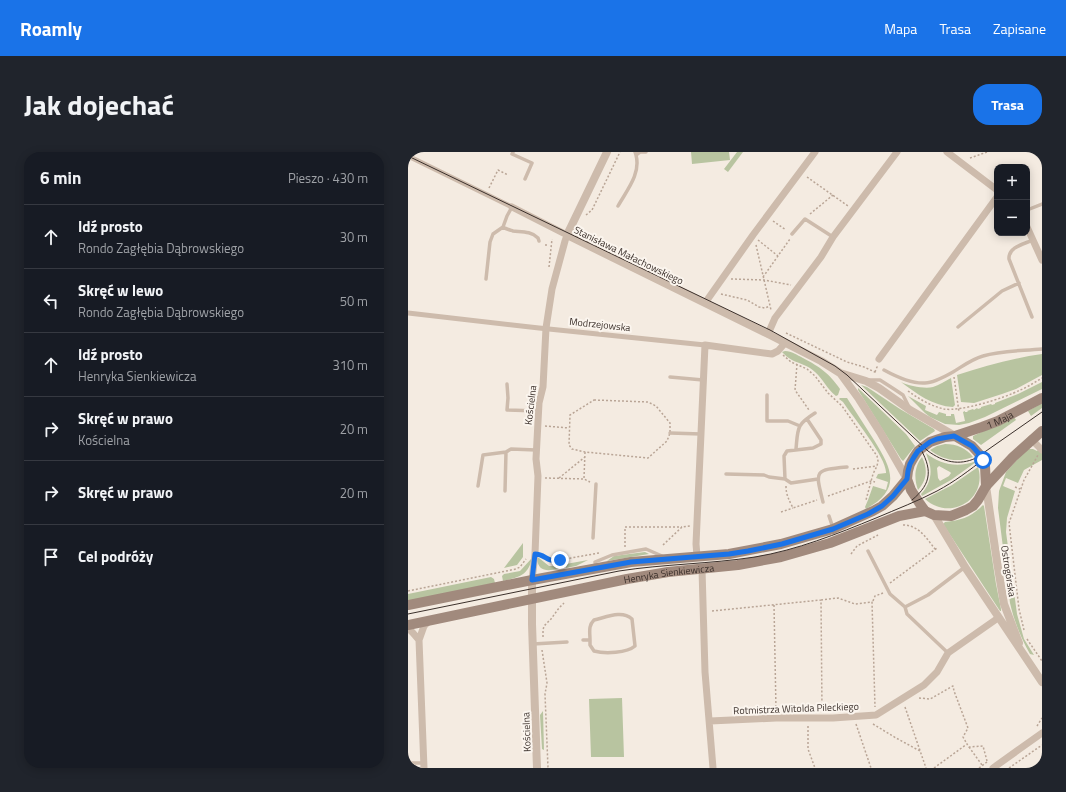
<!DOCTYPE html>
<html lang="pl">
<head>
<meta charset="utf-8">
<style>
  body { margin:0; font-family:"Titillium Web",sans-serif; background:#20242c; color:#f1f3f6 }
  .controls { position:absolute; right:12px; top:12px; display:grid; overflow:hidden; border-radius:8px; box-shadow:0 2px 10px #0003 }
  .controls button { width:36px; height:36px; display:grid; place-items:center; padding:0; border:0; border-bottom:1px solid #363941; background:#171b24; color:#f1f3f6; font:20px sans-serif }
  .stop { position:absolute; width:12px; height:12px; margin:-9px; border:3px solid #1a73e8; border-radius:50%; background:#fff }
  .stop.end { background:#1a73e8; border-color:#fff; box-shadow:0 1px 4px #0008 }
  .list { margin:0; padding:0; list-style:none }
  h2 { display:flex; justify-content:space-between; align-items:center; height:52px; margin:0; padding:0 16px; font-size:17px }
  h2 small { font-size:13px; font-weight:400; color:#9ea1a6 }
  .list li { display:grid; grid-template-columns:26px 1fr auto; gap:12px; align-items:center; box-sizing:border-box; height:64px; padding:0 16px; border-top:1px solid #363941 }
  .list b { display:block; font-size:15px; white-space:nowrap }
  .list p { margin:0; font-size:13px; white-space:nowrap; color:#9ea1a6 }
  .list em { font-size:13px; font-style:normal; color:#9ea1a6 }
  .icon { flex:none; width:22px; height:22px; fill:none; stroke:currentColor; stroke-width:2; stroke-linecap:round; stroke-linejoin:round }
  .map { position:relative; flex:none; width:634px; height:616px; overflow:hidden; border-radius:16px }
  header { display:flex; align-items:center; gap:24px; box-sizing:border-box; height:56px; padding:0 20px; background:#1a73e8; color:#fff }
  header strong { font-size:19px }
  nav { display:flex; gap:22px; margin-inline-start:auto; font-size:14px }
  .intro { display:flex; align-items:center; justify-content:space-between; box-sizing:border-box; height:96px; padding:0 24px }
  h1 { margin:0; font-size:28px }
  .button { padding:10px 18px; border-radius:16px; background:#1a73e8; color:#fff; font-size:14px; font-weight:700 }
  main { display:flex; gap:24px; padding:0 24px }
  aside { flex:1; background:#171b24; border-radius:16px; box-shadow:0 2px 10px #0003 }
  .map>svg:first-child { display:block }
  .green { fill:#b8c4a0; fill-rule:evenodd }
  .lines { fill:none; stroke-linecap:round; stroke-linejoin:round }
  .path { stroke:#b9a596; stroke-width:1.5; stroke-dasharray:2 2; stroke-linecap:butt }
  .service { stroke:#cdbbac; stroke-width:3.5 }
  .pedestrian { stroke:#cdbbac; stroke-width:5 }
  .minor { stroke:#cdbbac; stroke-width:7 }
  .tertiary { stroke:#cdbbac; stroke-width:8 }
  .secondary { stroke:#a18a7d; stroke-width:10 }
  .tram { stroke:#3b302b; stroke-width:1 }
  .route { stroke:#1a73e8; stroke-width:5 }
  .labels { text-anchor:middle; stroke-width:4; stroke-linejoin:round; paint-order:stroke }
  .street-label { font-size:10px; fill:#3b302b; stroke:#fbf5ee }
</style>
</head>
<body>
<header>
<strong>Roamly</strong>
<nav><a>Mapa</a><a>Trasa</a><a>Zapisane</a></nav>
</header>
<div class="intro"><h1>Jak dojechać</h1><a class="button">Trasa</a></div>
<main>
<aside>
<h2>6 min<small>Pieszo · 430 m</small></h2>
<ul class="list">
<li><svg class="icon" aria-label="ahead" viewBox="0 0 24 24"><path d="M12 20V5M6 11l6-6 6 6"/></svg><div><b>Idź prosto</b><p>Rondo Zagłębia Dąbrowskiego</p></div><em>30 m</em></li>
<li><svg class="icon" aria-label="left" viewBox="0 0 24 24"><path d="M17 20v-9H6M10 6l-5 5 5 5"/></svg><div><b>Skręć w lewo</b><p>Rondo Zagłębia Dąbrowskiego</p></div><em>50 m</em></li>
<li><svg class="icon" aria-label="ahead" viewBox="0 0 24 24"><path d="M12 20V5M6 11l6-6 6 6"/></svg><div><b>Idź prosto</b><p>Henryka Sienkiewicza</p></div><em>310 m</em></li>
<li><svg class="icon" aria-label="right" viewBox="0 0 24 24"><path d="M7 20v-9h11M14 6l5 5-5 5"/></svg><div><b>Skręć w prawo</b><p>Kościelna</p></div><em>20 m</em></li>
<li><svg class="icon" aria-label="right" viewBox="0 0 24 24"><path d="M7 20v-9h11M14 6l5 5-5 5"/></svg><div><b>Skręć w prawo</b></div><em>20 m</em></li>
<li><svg class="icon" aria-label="arrive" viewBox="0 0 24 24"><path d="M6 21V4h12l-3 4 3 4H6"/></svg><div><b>Cel podróży</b></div></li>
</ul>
</aside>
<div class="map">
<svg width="634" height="616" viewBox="0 0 634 616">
  <rect width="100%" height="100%" fill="#f4ebe1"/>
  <path class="green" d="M283 0H321L322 8 284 12Z
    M329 0H335L320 20 316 17Z
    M377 199C384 199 389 203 395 206 412 215 421 221 432 237L430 243 428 244C419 237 415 227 407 220 400 213 392 212 384 208 380 206 377 203 374 200Z
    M634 202V223L608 237 594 242 566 251 553 250 549 223C577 214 605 206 634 202Z
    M543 226 547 253 545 255C525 254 509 242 493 230 501 234 517 237 525 235 531 233 537 229 543 226Z
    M634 230V237L577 265 561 271 551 273 537 272 522 265 517 261 500 244 518 254 517 258 529 263 531 260 538 262V264H543V262H546L548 271 557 269 555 260 557 259V260H560L559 259 565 257 566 258 569 256 570 257 573 256V255L583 252 584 253 587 252V251L610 242Z
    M453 233 459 235 492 257 526 277 527 279 512 289Z
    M450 236 498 282 507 294 496 308 495 309 493 307 450 238Z
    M432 246H439C448 260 457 274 466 288 484 317 494 337 458 357L457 355 460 348 465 334 478 338 480 330 468 326 470 322 478 321C479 306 445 265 435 250L431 247Z
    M634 251V256L623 264 620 259Z
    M606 265 608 268 573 293 565 287V284Z
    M537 292C549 292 558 296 565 305 550 311 534 308 522 298L529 294Z
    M634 293V308L616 318 610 331 598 326 595 334 607 339 599 366 598 380 609 462 616 487 626 503 622 502C613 486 606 469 602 451L590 356 591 339 598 320 617 299 621 297H625L629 299Z
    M518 301C532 313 551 316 568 309V310L543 328 514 344 513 342C521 334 525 322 521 310 520 307 519 304 518 301ZM531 314 542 320 543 321 541 324 532 329 530 326 529 316Z
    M514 305C520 317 519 328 510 338 506 327 506 315 514 305Z
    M570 315C580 347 542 370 517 347L544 333Z
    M575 353 576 354 588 432 593 457V459H592L535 372 537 370C554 368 563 365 575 353Z
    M115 391V405L109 413 96 416Z
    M237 400 241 402 199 409 206 404Z
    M124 406C120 424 111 425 95 429L94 424 96 422 112 419Z
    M129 406H131L141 414H149L150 417C139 419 130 420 129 406Z
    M180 408 168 414 158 416V412Z
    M83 425 86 427 87 431 0 449V442Z
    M214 546 216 605H183L181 547Z
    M135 559 136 598 134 597 132 563Z
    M119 562H122L123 591 120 592Z"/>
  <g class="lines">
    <path class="path" d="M562 6 579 0
      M399 25 440 54
      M81 36 90 18 100 23
      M402 62 425 43
      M178 63 184 58 212 0
      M365 69 378 78
      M350 88 370 104
      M348 93 363 158
      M138 94V90
      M141 115 144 87
      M355 125 382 87
      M323 127 356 128 383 133
      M313 142 339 148 351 155 357 156 362 154
      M378 181 439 210 456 215 469 221
      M375 203 383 210 399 217 407 224 420 241 434 254 469 304 470 309 469 314 465 322 458 348
      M389 212 387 238 401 258
      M467 220 469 215 470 216
      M546 225 551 260
      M500 239C511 247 523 254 536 257 552 260 597 246 612 238 620 235 627 230 634 226
      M186 248 240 250 248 254 262 271V281L259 289 240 306 177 300 164 297 161 293 162 263Z
      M137 274 161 276
      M445 317 469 314
      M137 326 176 327 182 330
      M151 326 177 305
      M176 326 177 300
      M378 334C378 343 381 348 385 356L409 348
      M607 335 612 337
      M420 344 463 329 467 330
      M373 360 385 356
      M495 373C511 373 519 387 527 397
      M255 393 274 375 282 374
      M217 395V375H274
      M443 402 449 394 470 383
      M135 404 141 408 146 409 191 401
      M152 408 153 413
      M482 431 529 396
      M0 439 108 417 112 415 118 407
      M413 448 430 446 447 452 464 450 467 555
      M465 449 467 444 475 441
      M366 453 368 558
      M304 459 413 448 414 558
      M616 478 611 457 601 371 616 328 630 303
      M135 485V478L136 474 143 467 151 456 156 451
      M619 487 634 509
      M134 498 139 531 137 542 140 616
      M511 546 522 547 545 534 546 539 560 576 555 585 559 592
      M497 555 518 616
      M448 572 463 616
      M465 572 488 586 512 599
      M400 574V597L407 616
      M629 574 634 566
      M561 595 574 613
      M526 616 559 592 561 595 575 594 579 609
      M571 616 579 610
      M601 616 634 593"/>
    <path class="service" d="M105 0 104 2 124 11 117 27
      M227 0 228 3 232 0H238
      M210 54C219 38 233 22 228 3
      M104 55 99 64 95 75C98 77 102 78 105 79 114 80 123 79 130 86L131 89
      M619 58 634 52
      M384 82 397 67 425 85
      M78 127 82 90 85 82 95 75
      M624 165 601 107C600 95 616 92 625 88
      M550 175 594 139 611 131
      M476 218C487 224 504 232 517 231 525 231 538 224 545 220 555 214 564 207 575 204 594 198 615 199 634 197
      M262 225 295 228
      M461 228H472L486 237 495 243 501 255
      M99 232 100 246 99 258 130 259
      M359 243V269H380L392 274
      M399 267 413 288V292L405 296 379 299 376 304 377 327 383 331 410 327
      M262 281 293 282
      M388 297C390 276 388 273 407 261
      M318 322 356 323 361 325 377 327
      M70 334 75 303 98 300
      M97 339 98 300 103 297 128 298
      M415 350C407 318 406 318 439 315
      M421 364 425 376
      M185 386 188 332
      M460 399 482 442 497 455 520 443 557 415
      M188 416 187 410 204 403 238 397 254 404
      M497 455 499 462 540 501
      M175 488H182V493L186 499C197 502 219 501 227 494L224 467C214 458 199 465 186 468 180 474 182 480 182 488
      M125 492 159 490
      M0 611H16"/>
    <path class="pedestrian" d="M0 4 104 55
      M0 161 131 176 297 193"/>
    <path class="minor" d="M539 0 589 38
      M104 55 159 83 157 89 144 137 138 176 135 235 131 251 128 307 130 324 127 402 124 428
      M619 75 634 108
      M297 151 345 83 407 0
      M360 182 367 166 413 105 425 85 489 0
      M471 207 589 45
      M623 287 634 298
      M289 404 288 392 297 193 364 202 370 199 377 191
      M294 417 297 520 305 616
      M0 476 5 481 11 488
      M302 569 368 566H425L468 563 516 533 529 520 540 501 590 466
      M16 616 11 488 16 474 21 469
      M585 616 634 581"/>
    <path class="tertiary" d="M199 0 159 83 360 182 413 209 432 221 451 247 472 280 499 327
      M432 221 458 229 471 236 502 258 547 284
      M578 334 589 410 596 452 611 491
      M526 363 557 415 634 530
      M124 428V472L129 616"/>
    <g class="secondary">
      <path id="s1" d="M547 284 564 294 573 304 577 314 578 334 570 348 565 354 558 358 543 364 526 363 517 359 512 352 503 338 499 327 500 319 502 312 506 305 510 299 522 290 537 285 547 284 574 275 590 269 634 246"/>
      <path d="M578 334 605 305 634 279"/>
      <path d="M0 453 124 428 223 410 321 402 373 392 425 377 465 359 474 354 485 344 499 327"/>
      <path id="s2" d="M0 473 219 427 260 420 330 413 373 405 422 391 491 364 517 359"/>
    </g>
    <path class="tram" d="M0 4 362 178 427 214 439 223 520 299C535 310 551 314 568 306L634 260
      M504 348C525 331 524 316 511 294
      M0 462 211 419C256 412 302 412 347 405 389 398 429 382 468 366 489 357 510 349 529 339 546 330 562 318 577 306"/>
  </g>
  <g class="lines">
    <path class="route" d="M152 408C138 411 138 402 127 402L124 428 223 410 321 402 340 399 374 392 425 377 460 362 474 354 485 344 499 327 500 319 502 312 506 305 510 299 522 290 529 287 546 284 564 294 573 304 575 308"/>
  </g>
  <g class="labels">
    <g class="street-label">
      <text transform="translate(221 103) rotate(26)" y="4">Stanisława Małachowskiego</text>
      <text transform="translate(192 172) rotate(6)" y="4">Modrzejowska</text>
      <text transform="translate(122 253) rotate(-83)" y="4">Kościelna</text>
      <text dy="4" stroke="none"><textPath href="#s1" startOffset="295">1 Maja</textPath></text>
      <text transform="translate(601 419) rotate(81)" y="4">Ostrogórska</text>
      <text dy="4" stroke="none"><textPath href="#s2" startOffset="266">Henryka Sienkiewicza</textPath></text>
      <text transform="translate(388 556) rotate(-2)" y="4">Rotmistrza Witolda Pileckiego</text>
      <text transform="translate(118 580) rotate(-92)" y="4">Kościelna</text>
    </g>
  </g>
</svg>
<div class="controls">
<button>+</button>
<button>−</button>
</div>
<div class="stop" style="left:575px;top:308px"></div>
<div class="stop end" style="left:152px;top:408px"></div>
</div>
</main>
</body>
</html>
